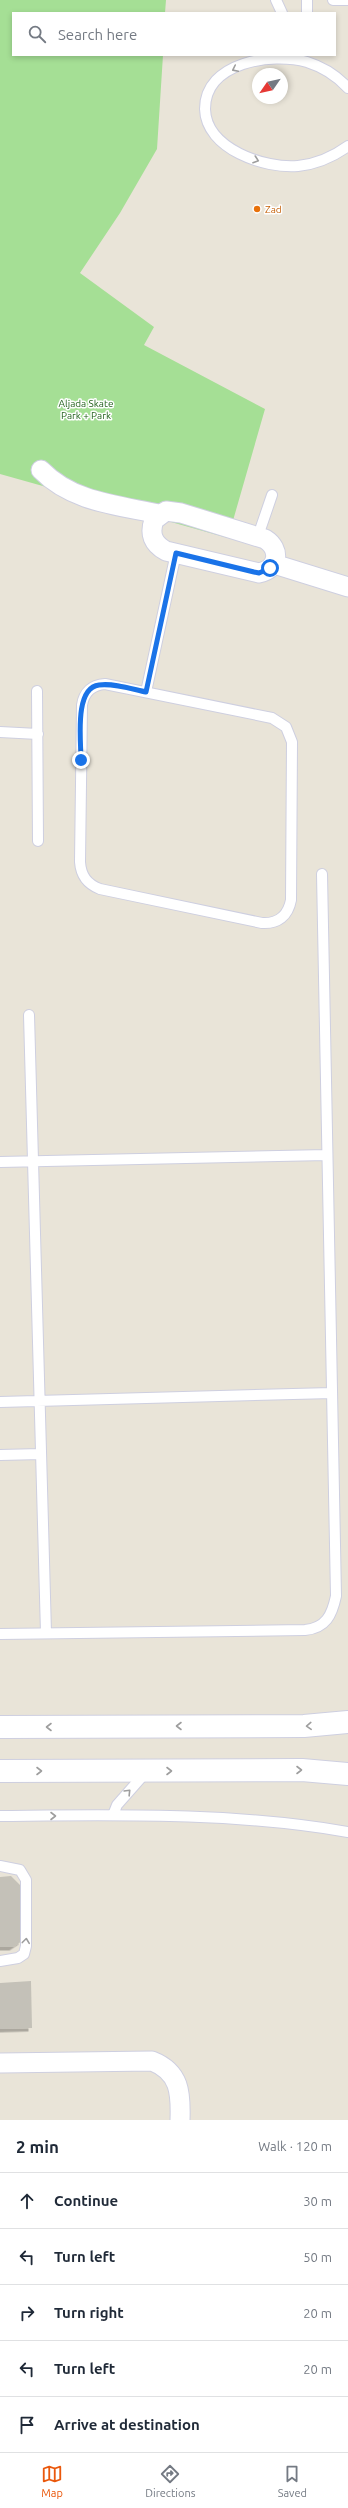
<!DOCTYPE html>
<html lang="en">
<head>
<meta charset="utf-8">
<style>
  body { margin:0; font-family:Ubuntu,sans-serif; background:#f2f2f3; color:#1f2937 }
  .compass { position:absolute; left:252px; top:68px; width:36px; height:36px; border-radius:50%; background:#fff; box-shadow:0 2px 6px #0003; rotate:236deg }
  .stop { position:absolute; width:12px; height:12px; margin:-9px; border:3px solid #1a73e8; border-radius:50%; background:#fff }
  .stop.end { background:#1a73e8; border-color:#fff; box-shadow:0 1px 4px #0008 }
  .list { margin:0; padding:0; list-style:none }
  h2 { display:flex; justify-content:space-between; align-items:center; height:52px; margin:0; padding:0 16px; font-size:17px }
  h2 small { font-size:13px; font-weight:400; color:#747a83 }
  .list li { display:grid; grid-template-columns:26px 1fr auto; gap:12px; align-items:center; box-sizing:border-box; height:56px; padding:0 16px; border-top:1px solid #e0e1e3 }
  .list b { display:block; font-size:15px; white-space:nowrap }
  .list em { font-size:13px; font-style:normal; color:#747a83 }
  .icon { flex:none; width:22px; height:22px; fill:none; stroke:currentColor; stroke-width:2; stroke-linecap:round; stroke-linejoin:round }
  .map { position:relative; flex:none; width:348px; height:2120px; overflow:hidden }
  .search { position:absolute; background:#fff; box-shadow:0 2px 6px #0003; left:12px; right:12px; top:12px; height:44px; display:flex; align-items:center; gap:10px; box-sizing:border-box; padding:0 14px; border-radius:0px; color:#747a83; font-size:15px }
  .sheet { height:332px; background:#fff }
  nav { display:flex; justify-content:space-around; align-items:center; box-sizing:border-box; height:56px; border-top:1px solid #e0e1e3; background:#fff; font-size:11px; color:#747a83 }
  nav a { display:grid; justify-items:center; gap:2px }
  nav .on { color:#ea580c }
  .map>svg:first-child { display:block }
  .green { fill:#a5df95 }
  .building { fill:#c4c1b8; filter:url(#shadow) }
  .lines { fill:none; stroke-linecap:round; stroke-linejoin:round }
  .service-casing { stroke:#cecfe0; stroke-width:12 }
  .minor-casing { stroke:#cecfe0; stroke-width:21 }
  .tertiary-casing { stroke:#cecfe0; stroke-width:24 }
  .service { stroke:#fff; stroke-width:10 }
  .minor { stroke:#fff; stroke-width:19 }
  .tertiary { stroke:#fff; stroke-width:22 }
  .oneway { stroke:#9e9e9e }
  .route { stroke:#1a73e8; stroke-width:5 }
  .food-dot { fill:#e8710a; stroke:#fff; stroke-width:1.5 }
  .labels { text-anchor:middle; stroke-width:3; stroke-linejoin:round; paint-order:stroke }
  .food-label { font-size:10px; fill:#c56008; stroke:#fff; text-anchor:start }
  .park-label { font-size:10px; fill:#21601b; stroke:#fff }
</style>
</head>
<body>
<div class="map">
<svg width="348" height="2120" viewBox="0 0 348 2120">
  <defs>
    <filter id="shadow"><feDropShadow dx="-3.5" dy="3.5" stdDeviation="0" flood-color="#0004"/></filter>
  </defs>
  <rect width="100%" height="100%" fill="#e9e4d8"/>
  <path class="green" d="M0 0H166L165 13H13V55H163L157 149 120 213 80 273 154 327 144 345 265 409 228 538 0 474Z"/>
  <path class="building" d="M11 1876 23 1888 22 1941 13 1947H0V1877Z
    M31 1981 32 2028 0 2029V1983Z"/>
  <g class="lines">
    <g class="service-casing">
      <path id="service" d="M276 0 282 13
        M333 0H348
        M307 13V0
        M348 88C337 76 323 67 307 62 272 52 205 62 205 109 206 149 265 169 298 166 316 164 333 157 348 146
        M258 536 272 495
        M105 684 272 718 286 727 292 742 291 900C288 916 278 924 262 923L100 889C87 884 81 876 80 862L82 705C84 692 92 685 105 684Z
        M37 691 38 841
        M146 692 176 553
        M0 732 38 734
        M29 1015 46 1633
        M0 1162 327 1155
        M0 1402 332 1393
        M0 1455 41 1454
        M0 1634 305 1630C326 1628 332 1615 336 1596L322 874
        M113 1815 117 1805 147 1771
        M0 1816C116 1815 233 1812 348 1832
        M0 1866 20 1870 26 1880V1946L24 1954 18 1958 0 1961"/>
    </g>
    <g class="minor-casing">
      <path id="minor" d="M41 470C72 502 117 505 159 514
        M166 511 181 513 265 539C281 549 279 569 259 573L166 551C153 544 149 534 154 520Z
        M274 564 348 587
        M0 2063 152 2061C180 2072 181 2093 180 2120"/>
    </g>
    <g class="tertiary-casing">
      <path id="tertiary" d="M0 1727 304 1726 348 1722
        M0 1771 302 1770 348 1774"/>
    </g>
    <use href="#service" class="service"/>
    <use href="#minor" class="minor"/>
    <use href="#tertiary" class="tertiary"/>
  </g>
  <defs><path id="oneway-chevron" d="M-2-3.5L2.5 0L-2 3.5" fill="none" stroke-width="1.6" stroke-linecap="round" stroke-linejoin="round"/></defs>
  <g class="oneway">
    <use href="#oneway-chevron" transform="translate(235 69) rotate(154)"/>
    <use href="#oneway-chevron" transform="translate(256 160) rotate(19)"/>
    <use href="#oneway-chevron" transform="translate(179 1726) rotate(180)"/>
    <use href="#oneway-chevron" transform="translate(309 1726) rotate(177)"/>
    <use href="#oneway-chevron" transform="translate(49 1727) rotate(180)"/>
    <use href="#oneway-chevron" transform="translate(299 1770)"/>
    <use href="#oneway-chevron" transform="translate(39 1771)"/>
    <use href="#oneway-chevron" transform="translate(169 1771)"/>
    <use href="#oneway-chevron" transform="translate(128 1792) rotate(-46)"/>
    <use href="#oneway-chevron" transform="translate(53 1816)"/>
    <use href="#oneway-chevron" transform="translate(26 1941) rotate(-83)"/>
  </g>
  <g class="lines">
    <path class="route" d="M81 760C81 741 74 688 99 685 114 683 132 689 146 692L176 553 254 572 259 573 270 568"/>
  </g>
  <circle class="food-dot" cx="257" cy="209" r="4"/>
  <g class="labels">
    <g class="food-label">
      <text x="265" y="213">Zad</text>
    </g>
    <g class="park-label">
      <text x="86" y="407">Aljada Skate<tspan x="86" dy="12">Park + Park</tspan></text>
    </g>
  </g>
</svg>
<svg class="compass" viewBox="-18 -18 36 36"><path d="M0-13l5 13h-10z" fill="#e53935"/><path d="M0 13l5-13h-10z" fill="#747a83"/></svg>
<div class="stop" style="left:270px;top:568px"></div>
<div class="stop end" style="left:81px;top:760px"></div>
<div class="search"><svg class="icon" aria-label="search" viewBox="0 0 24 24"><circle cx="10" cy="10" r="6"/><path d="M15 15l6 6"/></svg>Search here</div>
</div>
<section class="sheet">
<h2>2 min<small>Walk · 120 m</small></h2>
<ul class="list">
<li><svg class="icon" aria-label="ahead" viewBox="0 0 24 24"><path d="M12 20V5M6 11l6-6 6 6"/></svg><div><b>Continue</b></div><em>30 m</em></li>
<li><svg class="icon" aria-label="left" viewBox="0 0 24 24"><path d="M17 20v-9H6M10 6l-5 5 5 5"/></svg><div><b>Turn left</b></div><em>50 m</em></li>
<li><svg class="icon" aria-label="right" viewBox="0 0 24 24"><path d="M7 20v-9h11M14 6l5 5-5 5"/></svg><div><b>Turn right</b></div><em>20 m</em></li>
<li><svg class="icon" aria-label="left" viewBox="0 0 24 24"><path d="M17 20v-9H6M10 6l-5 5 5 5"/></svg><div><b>Turn left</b></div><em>20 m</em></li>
<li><svg class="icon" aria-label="arrive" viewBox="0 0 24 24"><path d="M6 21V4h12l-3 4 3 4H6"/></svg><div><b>Arrive at destination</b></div></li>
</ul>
</section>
<nav>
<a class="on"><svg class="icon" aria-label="map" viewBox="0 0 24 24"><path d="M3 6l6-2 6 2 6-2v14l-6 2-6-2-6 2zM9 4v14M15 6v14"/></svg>Map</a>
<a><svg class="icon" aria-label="directions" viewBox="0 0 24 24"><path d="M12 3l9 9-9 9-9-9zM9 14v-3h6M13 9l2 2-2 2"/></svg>Directions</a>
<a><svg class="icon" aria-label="saved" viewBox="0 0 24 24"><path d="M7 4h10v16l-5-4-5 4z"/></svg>Saved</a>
</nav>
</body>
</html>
